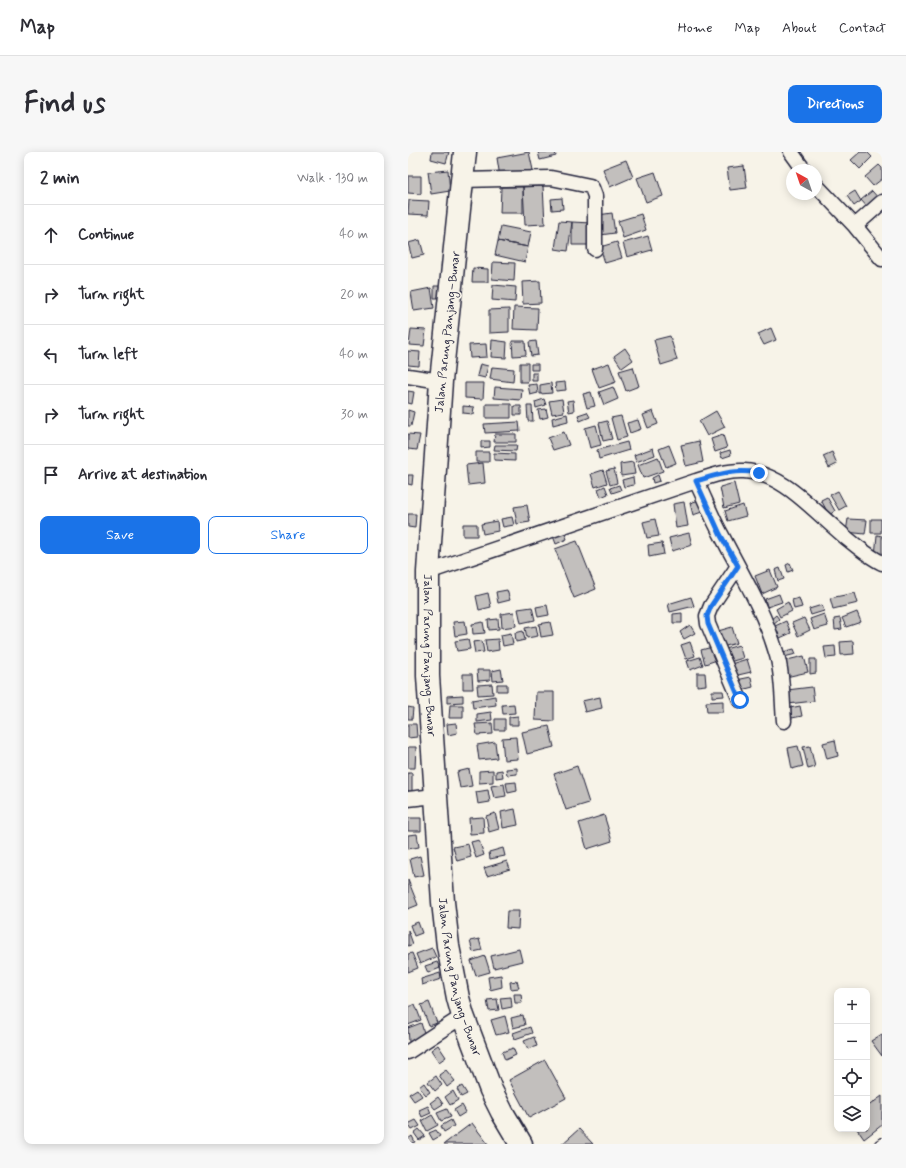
<!DOCTYPE html>
<html lang="en">
<head>
<meta charset="utf-8">
<style>
  body { margin:0; font-family:Mynerve,sans-serif; background:#f7f7f7; color:#2b2b33 }
  .controls { position:absolute; right:12px; bottom:12px; display:grid; overflow:hidden; border-radius:8px; box-shadow:0 2px 10px #0003 }
  .controls button { width:36px; height:36px; display:grid; place-items:center; padding:0; border:0; border-bottom:1px solid #e1e1e2; background:#fff; color:#2b2b33; font:20px sans-serif }
  .compass { position:absolute; left:378px; top:12px; width:36px; height:36px; border-radius:50%; background:#fff; box-shadow:0 2px 10px #0003; rotate:320deg }
  .stop { position:absolute; width:12px; height:12px; margin:-9px; border:3px solid #1a73e8; border-radius:50%; background:#fff }
  .stop.end { background:#1a73e8; border-color:#fff; box-shadow:0 1px 4px #0008 }
  .list { margin:0; padding:0; list-style:none }
  h2 { display:flex; justify-content:space-between; align-items:center; height:52px; margin:0; padding:0 16px; font-size:17px }
  h2 small { font-size:13px; font-weight:400; color:#7c7c81 }
  .list li { display:grid; grid-template-columns:26px 1fr auto; gap:12px; align-items:center; box-sizing:border-box; height:60px; padding:0 16px; border-top:1px solid #e1e1e2 }
  .list b { display:block; font-size:15px; white-space:nowrap }
  .list em { font-size:13px; font-style:normal; color:#7c7c81 }
  .actions { display:flex; gap:8px; padding:12px 16px }
  .actions a { flex:1; padding:9px 0; border:1px solid #1a73e8; border-radius:8px; text-align:center; font-size:14px; color:#1a73e8 }
  .actions .main { background:#1a73e8; color:#fff }
  .icon { flex:none; width:22px; height:22px; fill:none; stroke:currentColor; stroke-width:2; stroke-linecap:round; stroke-linejoin:round }
  .map { position:relative; flex:none; width:474px; height:992px; overflow:hidden; border-radius:8px }
  header { display:flex; align-items:center; gap:24px; box-sizing:border-box; height:56px; padding:0 20px; background:#fff; border-bottom:1px solid #e1e1e2 }
  header strong { font-size:19px }
  nav { display:flex; gap:22px; margin-inline-start:auto; font-size:14px }
  .intro { display:flex; align-items:center; justify-content:space-between; box-sizing:border-box; height:96px; padding:0 24px }
  h1 { margin:0; font-size:28px }
  .button { padding:10px 18px; border-radius:8px; background:#1a73e8; color:#fff; font-size:14px; font-weight:700 }
  main { display:flex; gap:24px; padding:0 24px }
  aside { flex:1; background:#fff; border-radius:8px; box-shadow:0 2px 10px #0003 }
  .map>svg:first-child { display:block }
  .building { fill:#c2bfbd; stroke:#22223b }
  .lines { fill:none; stroke-linecap:round; stroke-linejoin:round }
  .lane-casing { stroke:#22223b; stroke-width:10 }
  .street-casing { stroke:#22223b; stroke-width:17 }
  .primary-casing { stroke:#22223b; stroke-width:25 }
  .lane { stroke:#f7f3e8; stroke-width:7 }
  .street { stroke:#f7f3e8; stroke-width:14 }
  .primary { stroke:#f7f3e8; stroke-width:22 }
  .route { stroke:#1a73e8; stroke-width:5 }
  .labels { text-anchor:middle; stroke-width:3.5; stroke-linejoin:round; paint-order:stroke }
  .street-label { font-size:12px; fill:#22223b; stroke:#f7f3e8 }
</style>
</head>
<body>
<header>
<strong>Map</strong>
<nav><a>Home</a><a>Map</a><a>About</a><a>Contact</a></nav>
</header>
<div class="intro"><h1>Find us</h1><a class="button">Directions</a></div>
<main>
<aside>
<h2>2 min<small>Walk · 130 m</small></h2>
<ul class="list">
<li><svg class="icon" aria-label="ahead" viewBox="0 0 24 24"><path d="M12 20V5M6 11l6-6 6 6"/></svg><div><b>Continue</b></div><em>40 m</em></li>
<li><svg class="icon" aria-label="right" viewBox="0 0 24 24"><path d="M7 20v-9h11M14 6l5 5-5 5"/></svg><div><b>Turn right</b></div><em>20 m</em></li>
<li><svg class="icon" aria-label="left" viewBox="0 0 24 24"><path d="M17 20v-9H6M10 6l-5 5 5 5"/></svg><div><b>Turn left</b></div><em>40 m</em></li>
<li><svg class="icon" aria-label="right" viewBox="0 0 24 24"><path d="M7 20v-9h11M14 6l5 5-5 5"/></svg><div><b>Turn right</b></div><em>30 m</em></li>
<li><svg class="icon" aria-label="arrive" viewBox="0 0 24 24"><path d="M6 21V4h12l-3 4 3 4H6"/></svg><div><b>Arrive at destination</b></div></li>
</ul>
<div class="actions"><a class="main">Save</a><a>Share</a></div>
</aside>
<div class="map">
<svg width="474" height="992" viewBox="0 0 474 992">
  <rect width="100%" height="100%" fill="#f7f3e8"/>
  <filter id="ink" filterUnits="userSpaceOnUse"><feTurbulence type="fractalNoise" baseFrequency=".025" numOctaves="2"/><feDisplacementMap in="SourceGraphic" scale="8" xChannelSelector="R" yChannelSelector="G"/><feConvolveMatrix kernelMatrix="1 2 1 2 8 2 1 2 1" color-interpolation-filters="sRGB"/></filter>
  <g filter="url(#ink)">
    <path class="building" d="M24 0H41L38 11 23 7Z
      M121 0 125 18 92 25 89 6Z
      M130 0H147L148 4 132 8Z
      M452 0H459L464 5 452 17 443 8Z
      M218 8 225 25 202 35 195 17Z
      M471 13 474 16V27L465 34 457 25Z
      M336 14 339 36 322 38 319 16Z
      M40 18 42 39 23 42 20 20Z
      M247 20 255 44 238 50 229 26Z
      M0 24H13V42L0 41Z
      M135 34 137 72 117 73 115 35Z
      M93 35H115V61H92Z
      M447 39 453 49 446 54 439 44Z
      M464 39 472 48 461 57 453 48Z
      M154 46 155 57 144 58 143 47Z
      M1 48 21 49 20 63 0 62Z
      M204 61 207 81 192 83 190 63Z
      M233 62 238 78 215 86 210 69Z
      M151 69 164 70 160 99 147 97Z
      M164 70 183 71 182 93H164Z
      M93 74 123 80 120 95 90 89Z
      M240 84 244 98 219 105 215 91Z
      M12 88 16 103 4 106 0 91Z
      M90 89 120 95 117 110 87 103Z
      M209 90 214 106 197 111 192 95Z
      M85 110 107 111 106 129 84 127Z
      M65 116 80 117V130H64Z
      M132 129 133 151 115 152 114 130Z
      M85 133 108 135 107 150 84 148Z
      M26 134H36V146H26Z
      M23 136 26 156 6 159 3 140Z
      M106 155 130 156 129 178 105 177Z
      M101 157V180L81 181V158Z
      M363 176 368 188 356 193 350 182Z
      M3 177 18 178 16 194 1 193Z
      M262 184 269 208 253 213 246 188Z
      M84 188 99 190 98 206 83 205Z
      M104 189H117L118 203 105 204Z
      M128 189 130 203 123 204 121 190Z
      M78 192 79 205 62 206 61 193Z
      M217 196 225 208 214 216 206 204Z
      M0 199 12 200 11 214 0 213Z
      M112 211H120V230H112Z
      M201 211 208 230 191 236 184 217Z
      M72 212 80 214 77 226 69 224Z
      M123 212H130V218H123Z
      M84 215 106 217 105 230 82 227Z
      M225 215 231 234 218 239 211 219Z
      M124 221H129V229H124Z
      M157 230 158 238 148 239 147 231Z
      M57 231H76L75 247 57 246Z
      M143 231 144 241 132 242V233Z
      M129 232 130 241 122 243 120 233Z
      M87 235 114 237 113 248 86 246Z
      M205 235 210 247 196 253 191 240Z
      M0 239 6 240 4 252 0 251Z
      M183 240 187 254 179 256 175 242Z
      M136 247 138 253 128 256 127 250Z
      M154 247 156 260 144 262 141 249Z
      M165 248 166 259 161 260 159 249Z
      M78 252H103V266H78Z
      M55 254 66 255 65 262 55 261Z
      M106 254H113V263H106Z
      M119 254H124L125 269H120Z
      M138 257 140 265 132 267 130 258Z
      M0 258 6 260 3 274H0Z
      M245 259 250 272 240 276 235 263Z
      M308 259 317 275 299 284 291 269Z
      M179 260 182 265 172 269 170 263Z
      M159 262 160 269 145 273 144 266Z
      M213 264 219 285 209 288 203 266Z
      M230 268 233 277 222 281 219 271Z
      M199 269 204 287 195 289 191 271Z
      M111 270 112 279 77 281 76 272Z
      M188 273 193 293 182 296 177 276Z
      M156 280 161 293 145 298 140 286Z
      M0 282 12 283 9 298 0 297Z
      M87 282H108V290H86Z
      M315 283 319 296 307 300 303 287Z
      M73 289H82V295L73 296Z
      M291 289 295 310 278 314 273 293Z
      M219 290 221 298 191 307 189 298Z
      M87 293H109L108 299 86 298Z
      M261 293 268 311 258 315 251 297Z
      M245 296 247 303 228 310 226 303Z
      M322 298 323 303 314 306 312 301Z
      M68 300H81V310H68Z
      M424 300 429 312 421 316 415 304Z
      M86 301 107 302V309L86 308Z
      M250 305 255 319 235 326 230 313Z
      M225 310 227 322 213 324 212 312Z
      M75 311 77 331 60 333 58 313Z
      M206 317 209 331 202 333 198 319Z
      M195 318 199 331 187 335 183 322Z
      M0 323H5L4 333 0 332Z
      M250 323 252 329 245 331 244 326Z
      M225 325 226 333 216 335 214 328Z
      M326 331 331 352 316 356 312 335Z
      M211 333 213 338 204 341 202 336Z
      M197 334 200 342 193 345 190 337Z
      M430 339 438 354 431 358 422 343Z
      M419 345 427 359 421 363 413 348Z
      M294 347 297 359 285 363 282 351Z
      M276 350 280 374 268 376 265 352Z
      M119 353 122 370 109 372 106 355Z
      M335 353 338 364 320 369 317 359Z
      M0 362H8L7 376 0 375Z
      M104 365 106 373 95 375 93 367Z
      M247 367 251 384 239 386 235 370Z
      M440 367 459 368 457 382 438 380Z
      M463 367H473V381H463Z
      M89 369 90 379 75 382 73 372Z
      M55 372H69V384H55Z
      M156 379 159 387 148 392 145 384Z
      M281 381 284 393 264 399 261 386Z
      M469 383 474 384V404H467Z
      M169 389 188 437 166 446 147 397Z
      M254 391 256 402 241 405 240 393Z
      M382 411 385 418 380 420 378 413Z
      M372 416 376 427 370 429 367 418Z
      M362 418 369 435 354 442 347 424Z
      M99 438 102 448 90 451 88 440Z
      M80 441 83 455 71 458 68 444Z
      M447 441 450 451 425 457 422 446Z
      M371 442 374 450 359 455 357 447Z
      M283 445 286 454 262 460 260 452Z
      M391 446 394 455 386 457 384 448Z
      M380 450 384 459 372 465 368 457Z
      M139 453 141 463 130 465 128 455Z
      M414 453 416 459 403 463 401 457Z
      M124 455 127 468 113 471 110 457Z
      M106 460 108 474 94 476 93 462Z
      M449 460 453 470 438 475 434 466Z
      M274 461V471H265V462Z
      M416 462 420 474 406 478 402 467Z
      M368 463 371 467 365 472 362 468Z
      M396 466 402 478 390 484 384 471Z
      M432 466 434 477 427 478 426 467Z
      M90 467 91 477 81 478 80 468Z
      M57 469 59 482 47 484 45 470Z
      M378 469 383 481 372 486 367 474Z
      M75 470 77 481 65 482 64 472Z
      M142 470 145 483 133 485 131 472Z
      M282 473 287 481 276 487 272 480Z
      M128 474 130 484 119 486 117 476Z
      M324 475 329 491 314 495 310 479Z
      M115 479 117 488 108 490 107 481Z
      M103 481 105 492 95 494 93 483Z
      M60 487 62 497 49 499 47 489Z
      M90 487 91 498 79 500 77 488Z
      M74 489 76 500 67 501 65 490Z
      M445 489 446 502 433 503 432 490Z
      M282 490 287 504 278 507 273 493Z
      M331 493 335 506 318 511 314 498Z
      M308 494 312 507 297 512 293 498Z
      M427 494 428 505 418 506 416 495Z
      M386 497 388 502 372 506 371 501Z
      M396 504 400 520 378 525 375 509Z
      M292 505 295 513 282 518 279 509Z
      M339 507 343 520 326 524 323 512Z
      M402 507H408V521L402 522Z
      M93 517 95 528 85 529 84 519Z
      M69 518H82V528L70 529Z
      M289 521H297L298 533 289 534Z
      M55 522H64L65 537H55Z
      M343 525 345 535 330 539 328 528Z
      M84 532 85 542 70 543 69 533Z
      M89 532H99V539H89Z
      M404 535 406 549 380 552 379 538Z
      M304 539H315L316 544 304 545Z
      M128 540H146V569L127 568Z
      M55 543V550L39 551V544Z
      M87 544 88 553 65 556 64 548Z
      M192 545 194 556 177 560 174 549Z
      M315 549V560H299L298 550Z
      M106 552 107 561 95 562 94 553Z
      M42 553H55V566H41Z
      M392 554 394 564 384 566 382 556Z
      M0 555 5 556 4 567H0Z
      M83 560 84 568 69 570V562Z
      M110 564V573H101V565Z
      M87 567H97V578H87Z
      M48 571 49 581 40 583 39 572Z
      M84 571 85 582 69 583 67 572Z
      M0 572H8L9 585 0 586Z
      M141 574 146 595 119 602 114 580Z
      M108 585 110 607 96 608 94 586Z
      M427 588 430 604 419 607 415 591Z
      M87 590 89 606 71 608 69 593Z
      M390 594 395 614 384 617 380 596Z
      M402 594 407 615 400 617 395 595Z
      M0 595H8L7 616H0Z
      M169 614 181 651 158 658 146 622Z
      M109 616V622L99 623 98 617Z
      M61 617 64 634 52 636 49 620Z
      M85 618V630L71 631V619Z
      M94 618 95 625 88 626V619Z
      M0 621H4V643H0Z
      M108 630 109 639 100 641 98 631Z
      M96 632 98 644 86 646 83 634Z
      M80 638 82 650 70 652 68 640Z
      M107 657 110 673 95 676 93 660Z
      M87 661 91 677 81 680 78 664Z
      M196 663 204 689 179 697 171 671Z
      M75 665 76 681 62 682 61 666Z
      M0 666H13V679H0Z
      M9 682 11 695 0 697V683Z
      M71 688 76 703 68 706 63 690Z
      M60 692 63 705 49 709 45 695Z
      M95 696 97 704 82 707 81 700Z
      M12 704 16 723 6 725 2 707Z
      M99 709 102 717 79 724 76 716Z
      M0 728 10 753 0 757Z
      M99 759H111L110 777 98 776Z
      M10 770 14 781 6 784 2 773Z
      M0 778 5 792 0 794Z
      M71 787 74 798 65 800 62 789Z
      M24 796 28 805 12 812 8 802Z
      M111 797 114 809 86 816 83 804Z
      M4 801 10 816 0 820V802Z
      M77 804 82 820 68 824 63 809Z
      M29 810 32 816 20 821 17 814Z
      M32 821 33 827 14 833 13 827Z
      M93 823 94 835 82 838 80 825Z
      M109 829 111 836 103 837 102 830Z
      M106 842H113L114 851H107Z
      M103 845 104 855 94 857 92 846Z
      M89 847 91 858 81 859 79 848Z
      M21 850 29 871 21 874 13 853Z
      M7 852 13 868 0 873V855Z
      M115 863 117 873 105 876 103 866Z
      M97 864 101 880 88 883 83 868Z
      M13 871 17 884 1 890 0 876Z
      M122 875 124 881 107 887 105 881Z
      M474 882V904L463 889Z
      M126 885 129 894 120 897 116 889Z
      M30 893 38 905 31 910 23 898Z
      M105 896 108 903 97 908 94 900Z
      M137 908 158 946 121 966 101 928Z
      M38 918 47 929 39 935 31 923Z
      M28 924 34 933 27 939 20 930Z
      M16 931 22 940 18 943 11 935Z
      M54 934 59 942 53 945 49 937Z
      M9 937 14 944 6 949 1 942Z
      M45 939 50 948 42 953 37 945Z
      M474 944V973L456 987 449 977H459V955Z
      M30 945 35 952 27 957 22 951Z
      M54 953 58 960 50 965 46 958Z
      M20 954 23 961 14 965 11 958Z
      M39 957 43 965 33 969 29 961Z
      M24 963 30 973 19 979 14 969Z
      M8 968 12 974 4 978 0 972Z
      M43 968 46 974 36 980 33 974Z
      M64 971 80 992H36Z
      M11 977 17 984 11 988 6 981Z
      M171 977 185 992H154Z
      M28 978 32 984 25 988 21 981Z
      M4 984 7 990 0 992V987Z"/>
    <g class="lines">
      <g class="lane-casing">
        <path id="lane" d="M471 992 474 990"/>
      </g>
      <g class="street-casing">
        <path id="street" d="M383 0 396 18
          M54 28 143 26 182 34 184 36 187 44V97
          M408 33 447 74 474 107
          M447 74 474 50
          M0 224 33 229
          M288 329C297 347 304 366 314 384 333 421 356 459 368 500 375 521 374 547 376 569
          M330 414 303 454 299 464 300 472 332 548
          M20 420 288 329C303 324 320 318 336 319 373 321 401 354 427 376 439 387 460 404 474 411
          M0 647 27 644
          M0 900 55 864"/>
      </g>
      <g class="primary-casing">
        <g id="primary">
          <path id="s1" d="M57 0 33 229 20 420V524L35 750 40 794 50 846 55 864 83 938 94 960 113 992"/>
        </g>
      </g>
      <use href="#lane" class="lane"/>
      <use href="#street" class="street"/>
      <use href="#primary" class="primary"/>
    </g>
  </g>
  <g class="lines" filter="url(#ink)">
    <path class="route" d="M332 548 300 472 299 464 303 454 330 414 312 382 288 329C312 322 326 317 351 321"/>
  </g>
  <g class="labels">
    <g class="street-label">
      <text transform="translate(39 180) rotate(-84)" y="4">Jalan Parung Panjang–Bunar</text>
      <text dy="4" stroke="none"><textPath href="#s1" startOffset="505">Jalan Parung Panjang–Bunar</textPath></text>
      <text dy="4" stroke="none"><textPath href="#s1" startOffset="829">Jalan Parung Panjang–Bunar</textPath></text>
    </g>
  </g>
</svg>
<div class="controls">
<button>+</button>
<button>−</button>
<button><svg class="icon" aria-label="locate" viewBox="0 0 24 24"><circle cx="12" cy="12" r="6"/><path d="M12 2v4M12 18v4M2 12h4M18 12h4"/></svg></button>
<button><svg class="icon" aria-label="layers" viewBox="0 0 24 24"><path d="M12 4l9 5-9 5-9-5zM3 14l9 5 9-5"/></svg></button>
</div>
<svg class="compass" viewBox="-18 -18 36 36"><path d="M0-13l5 13h-10z" fill="#e53935"/><path d="M0 13l5-13h-10z" fill="#7c7c81"/></svg>
<div class="stop" style="left:332px;top:548px"></div>
<div class="stop end" style="left:351px;top:321px"></div>
</div>
</main>
</body>
</html>
